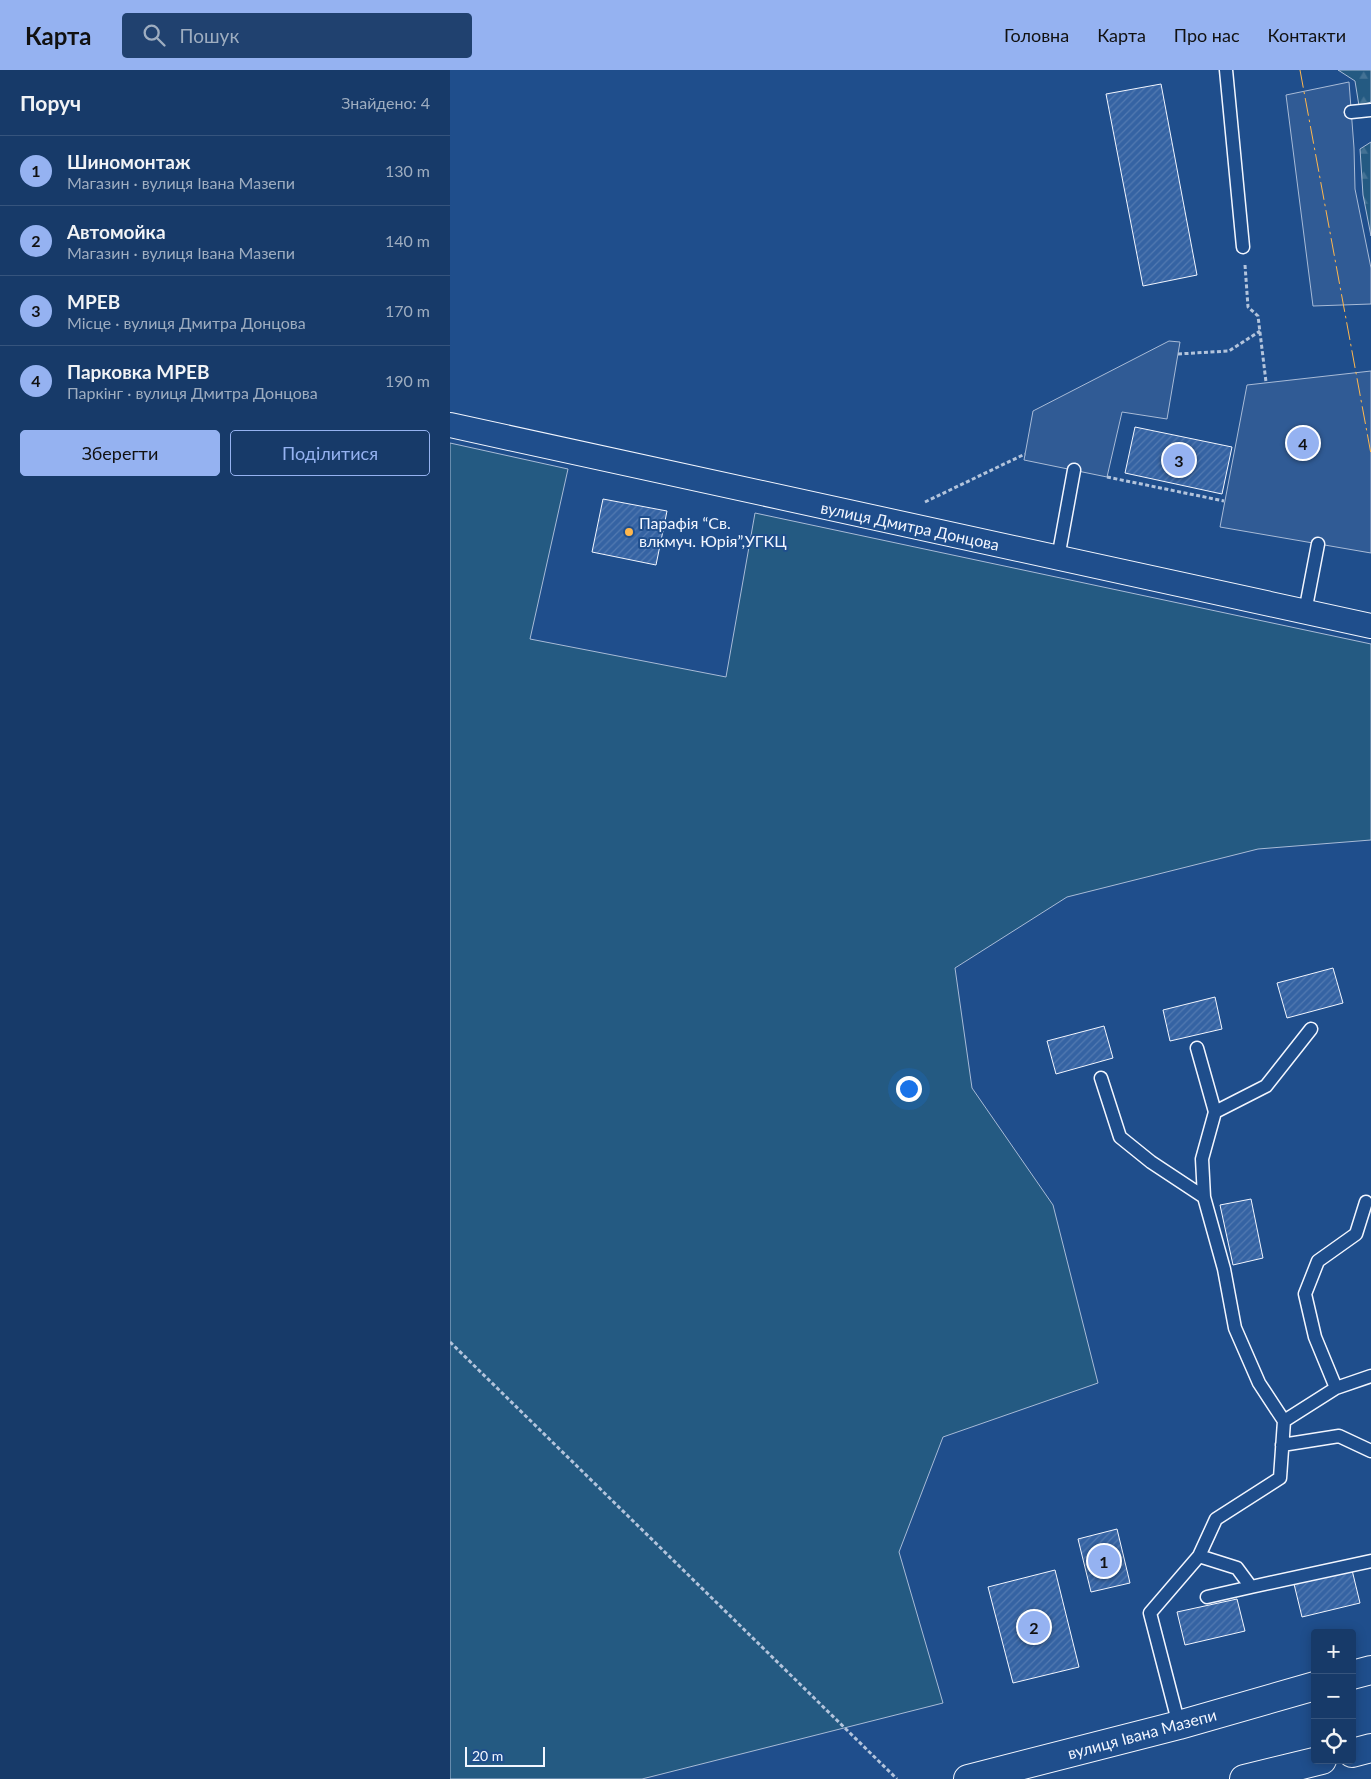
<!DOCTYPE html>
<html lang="uk">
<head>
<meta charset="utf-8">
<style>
  body { margin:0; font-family:Lato,sans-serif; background:#20416f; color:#f1f3f6 }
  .controls { position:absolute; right:15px; bottom:15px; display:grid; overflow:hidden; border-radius:5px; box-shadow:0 2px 12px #0003 }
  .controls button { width:45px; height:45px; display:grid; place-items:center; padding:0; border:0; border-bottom:1px solid #36547d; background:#173a69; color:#f1f3f6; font:25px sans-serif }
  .scale { position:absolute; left:15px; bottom:12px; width:80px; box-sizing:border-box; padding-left:5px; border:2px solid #f2f6ff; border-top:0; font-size:14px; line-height:18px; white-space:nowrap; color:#f2f6ff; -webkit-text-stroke:4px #1f4e8c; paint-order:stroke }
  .you { position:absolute; left:458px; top:1018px; width:18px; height:18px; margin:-12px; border:4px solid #fff; border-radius:50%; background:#1a73e8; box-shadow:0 0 0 8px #1a73e833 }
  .badge { display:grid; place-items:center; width:32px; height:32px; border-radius:50%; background:#95b2f1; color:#111; font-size:16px; font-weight:700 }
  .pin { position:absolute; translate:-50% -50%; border:2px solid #fff; box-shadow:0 1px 5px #0006 }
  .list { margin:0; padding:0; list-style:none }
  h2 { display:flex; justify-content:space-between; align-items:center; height:65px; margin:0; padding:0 20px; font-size:21px }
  h2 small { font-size:16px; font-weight:400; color:#9eadc0 }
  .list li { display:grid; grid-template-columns:32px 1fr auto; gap:15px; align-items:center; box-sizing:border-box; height:70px; padding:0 20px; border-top:1px solid #36547d }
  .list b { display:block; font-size:19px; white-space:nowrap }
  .list p { margin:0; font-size:16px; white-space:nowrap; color:#9eadc0 }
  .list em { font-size:16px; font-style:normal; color:#9eadc0 }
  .actions { display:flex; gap:10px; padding:15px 20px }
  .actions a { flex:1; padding:11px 0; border:1px solid #95b2f1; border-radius:5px; text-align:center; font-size:18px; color:#95b2f1 }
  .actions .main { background:#95b2f1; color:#111 }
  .icon { flex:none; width:28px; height:28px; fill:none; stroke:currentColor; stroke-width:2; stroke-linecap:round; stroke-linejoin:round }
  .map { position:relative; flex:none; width:921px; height:1709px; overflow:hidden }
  header { display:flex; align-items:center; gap:30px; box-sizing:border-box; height:70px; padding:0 25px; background:#95b2f1; color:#111 }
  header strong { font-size:24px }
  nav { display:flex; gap:28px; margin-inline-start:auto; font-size:18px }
  .search { width:350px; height:45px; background:#20416f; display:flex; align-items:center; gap:12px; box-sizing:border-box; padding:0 18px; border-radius:5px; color:#9eadc0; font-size:19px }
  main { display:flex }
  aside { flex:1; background:#173a69 }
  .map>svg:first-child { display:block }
  .forest { fill:url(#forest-firs); stroke:#a8bbd7 }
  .garden { fill:#245a82; stroke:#a8bbd7 }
  .parking { fill:#305b95; stroke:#a8bbd7 }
  .building { fill:url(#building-hatch); stroke:#f2f6ff }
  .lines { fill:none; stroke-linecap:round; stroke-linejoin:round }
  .service-casing { stroke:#f2f6ff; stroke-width:15 }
  .minor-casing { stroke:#f2f6ff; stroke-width:26 }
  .secondary-casing { stroke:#f2f6ff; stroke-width:30 }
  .primary-casing { stroke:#f2f6ff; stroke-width:30 }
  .path { stroke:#b3c4dc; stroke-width:3; stroke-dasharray:4 2.5; stroke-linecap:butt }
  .service { stroke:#1f4e8c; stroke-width:12 }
  .minor { stroke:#1f4e8c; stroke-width:24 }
  .secondary { stroke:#1f4e8c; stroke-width:28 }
  .primary { stroke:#1f4e8c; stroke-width:28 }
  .power { stroke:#ffb74d; stroke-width:1; stroke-dasharray:18 4 2.5 4; stroke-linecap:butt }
  .poi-dot { fill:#ffb74d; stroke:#1f4e8c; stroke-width:2 }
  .labels { text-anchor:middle; stroke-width:4; stroke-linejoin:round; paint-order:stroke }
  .poi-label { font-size:16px; fill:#f2f6ff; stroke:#1f4e8c; text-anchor:start }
  .street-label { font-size:16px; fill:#f2f6ff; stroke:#1f4e8c }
</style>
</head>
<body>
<header>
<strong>Карта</strong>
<div class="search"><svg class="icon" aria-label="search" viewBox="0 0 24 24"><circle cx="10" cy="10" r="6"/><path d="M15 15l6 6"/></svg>Пошук</div>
<nav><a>Головна</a><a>Карта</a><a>Про нас</a><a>Контакти</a></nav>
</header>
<main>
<aside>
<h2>Поруч<small>Знайдено: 4</small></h2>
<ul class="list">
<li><span class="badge">1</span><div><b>Шиномонтаж</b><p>Магазин · вулиця Івана Мазепи</p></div><em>130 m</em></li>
<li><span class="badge">2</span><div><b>Автомойка</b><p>Магазин · вулиця Івана Мазепи</p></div><em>140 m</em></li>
<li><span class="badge">3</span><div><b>МРЕВ</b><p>Місце · вулиця Дмитра Донцова</p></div><em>170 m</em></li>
<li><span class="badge">4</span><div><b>Парковка МРЕВ</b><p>Паркінг · вулиця Дмитра Донцова</p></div><em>190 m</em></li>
</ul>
<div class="actions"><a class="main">Зберегти</a><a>Поділитися</a></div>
</aside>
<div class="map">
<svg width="921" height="1709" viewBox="0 0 921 1709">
  <defs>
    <pattern id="forest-firs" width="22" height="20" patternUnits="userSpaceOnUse" patternTransform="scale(1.25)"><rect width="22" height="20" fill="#245a82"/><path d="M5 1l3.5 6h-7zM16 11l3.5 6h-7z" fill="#447295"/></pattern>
    <pattern id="building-hatch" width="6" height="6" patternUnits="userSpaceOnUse" patternTransform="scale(1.25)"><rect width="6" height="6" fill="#3563a3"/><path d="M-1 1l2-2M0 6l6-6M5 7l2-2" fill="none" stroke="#537ab1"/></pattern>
  </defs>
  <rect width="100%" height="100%" fill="#1f4e8c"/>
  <path class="forest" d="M888 0H921V32L909 36 905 11Z
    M921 72V166L913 125 910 79Z"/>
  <path class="garden" d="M0 373 118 399 80 569 276 607 305 443 921 574V770L808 779 617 827 505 898 522 1018 603 1135 648 1313 493 1367 449 1482 493 1633 192 1709H0Z"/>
  <path class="parking" d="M899 12 904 78 905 119 921 198V234L863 236 836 25Z
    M719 271 730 272 717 349 672 342 657 407 574 390 583 341Z
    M921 301V483L770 457 797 315Z"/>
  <path class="building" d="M711 14 747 205 693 216 656 24Z
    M685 357 782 377 772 424 675 403Z
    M153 429 217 441 206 495 142 482Z
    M883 898 893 933 837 948 827 913Z
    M765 927 772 959 720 971 713 940Z
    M654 956 663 988 606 1004 597 971Z
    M801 1129 813 1188 783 1195 770 1135Z
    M667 1459 680 1513 641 1522 628 1469Z
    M605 1500 629 1597 563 1613 538 1517Z
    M902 1500 910 1533 852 1547 844 1514Z
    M787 1529 795 1561 735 1575 727 1542Z"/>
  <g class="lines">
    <g class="service-casing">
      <path id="service" d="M776 0 793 177
        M901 42 921 40
        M608 488 624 400
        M855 542 868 474
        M747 978 765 1042 752 1089 754 1127
        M651 1008 670 1067 701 1092 754 1127 774 1199 785 1258 809 1313 834 1351 830 1408 766 1449 749 1486 700 1543 729 1655
        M765 1042 816 1016 861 959
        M886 1318 865 1267 855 1224 868 1191 906 1164 916 1132
        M834 1351 886 1318 921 1306
        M832 1375 889 1366 921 1381
        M749 1486 787 1498 801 1517 921 1491
        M757 1527 801 1517"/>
    </g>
    <g class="minor-casing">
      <path id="minor" d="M0 355 921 556"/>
    </g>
    <g class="secondary-casing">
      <path id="secondary" d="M902 1605 921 1600
        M518 1709 729 1655 865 1616"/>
    </g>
    <g class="primary-casing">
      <path id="primary" d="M902 1683 921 1678
        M794 1709 872 1690"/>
    </g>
    <path class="path" d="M795 195 798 237 808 246 816 312
      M728 284 779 281 810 261
      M657 407 774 431
      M475 432 575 384
      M0 1272 447 1709"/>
    <use href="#service" class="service"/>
    <use href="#minor" class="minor"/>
    <use href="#secondary" class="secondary"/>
    <use href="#primary" class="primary"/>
    <path class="power" d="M850 0 921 384"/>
  </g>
  <circle class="poi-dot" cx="179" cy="462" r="5"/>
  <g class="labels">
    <g class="poi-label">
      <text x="189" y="459">Парафія “Св.<tspan x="189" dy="18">влкмуч. Юрія”,УГКЦ</tspan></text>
    </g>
    <g class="street-label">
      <text transform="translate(460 456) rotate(12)" y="6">вулиця Дмитра Донцова</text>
      <text transform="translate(692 1664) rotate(-15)" y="6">вулиця Івана Мазепи</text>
    </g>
  </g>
</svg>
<div class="controls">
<button>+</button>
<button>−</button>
<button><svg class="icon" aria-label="locate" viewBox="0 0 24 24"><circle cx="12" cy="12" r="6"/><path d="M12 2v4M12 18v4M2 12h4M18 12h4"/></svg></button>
</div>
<div class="scale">20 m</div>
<div class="you"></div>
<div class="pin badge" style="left:654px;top:1491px">1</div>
<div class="pin badge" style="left:584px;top:1557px">2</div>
<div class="pin badge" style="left:729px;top:390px">3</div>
<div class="pin badge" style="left:853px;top:373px">4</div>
</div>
</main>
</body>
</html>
